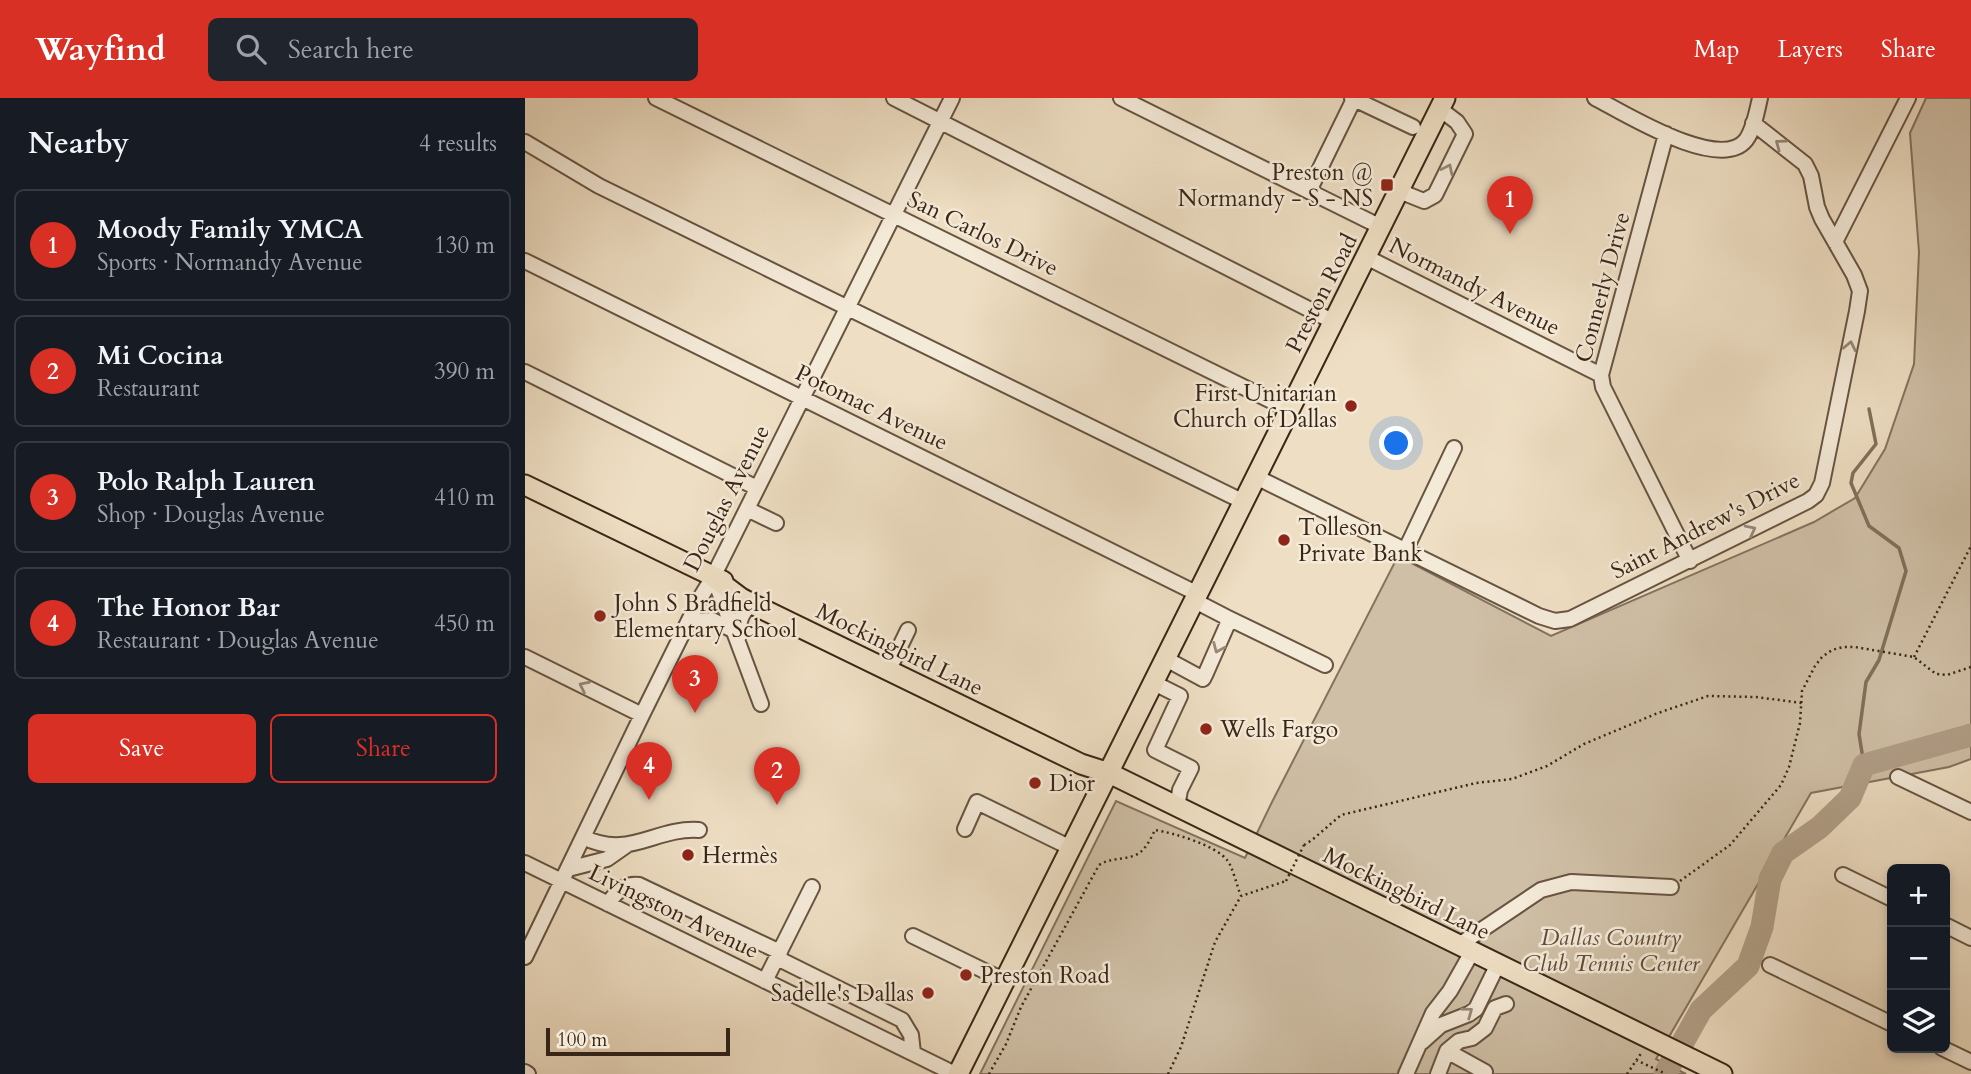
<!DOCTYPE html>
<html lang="en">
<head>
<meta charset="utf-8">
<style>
  body { margin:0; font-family:Cardo,serif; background:#20242c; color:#f1f3f6 }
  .controls { position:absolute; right:21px; bottom:21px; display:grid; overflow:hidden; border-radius:10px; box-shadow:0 4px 10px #0003 }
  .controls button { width:63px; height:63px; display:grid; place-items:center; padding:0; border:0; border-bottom:2px solid #363941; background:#171b24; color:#f1f3f6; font:35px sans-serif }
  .scale { position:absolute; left:21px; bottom:18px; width:184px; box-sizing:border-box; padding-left:7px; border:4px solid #3a2616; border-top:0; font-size:19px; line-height:24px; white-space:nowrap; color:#3a2616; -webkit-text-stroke:5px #f4ead8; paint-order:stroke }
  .you { position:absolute; left:872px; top:346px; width:24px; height:24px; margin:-18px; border:5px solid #fff; border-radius:50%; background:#1a73e8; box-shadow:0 0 0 10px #1a73e833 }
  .badge { display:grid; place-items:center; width:46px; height:46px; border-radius:50%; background:#d93025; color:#fff; font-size:23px; font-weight:700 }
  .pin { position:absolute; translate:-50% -58px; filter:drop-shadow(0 2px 4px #0008) }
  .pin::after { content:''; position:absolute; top:37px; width:24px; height:21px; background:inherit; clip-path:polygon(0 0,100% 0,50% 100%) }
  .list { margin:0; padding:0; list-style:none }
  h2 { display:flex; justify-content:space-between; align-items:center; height:91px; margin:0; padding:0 28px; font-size:30px }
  h2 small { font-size:23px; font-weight:400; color:#9ea1a6 }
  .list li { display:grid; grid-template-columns:46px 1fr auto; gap:21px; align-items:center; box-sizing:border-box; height:112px; margin:0 14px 14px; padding:0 14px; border:2px solid #363941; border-radius:10px }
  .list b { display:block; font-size:26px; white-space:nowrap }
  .list p { margin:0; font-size:23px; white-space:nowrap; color:#9ea1a6 }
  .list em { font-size:23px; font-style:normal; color:#9ea1a6 }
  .actions { display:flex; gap:14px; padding:21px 28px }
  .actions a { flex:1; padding:16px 0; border:2px solid #d93025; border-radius:10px; text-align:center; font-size:24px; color:#d93025 }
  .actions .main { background:#d93025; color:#fff }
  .icon { flex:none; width:38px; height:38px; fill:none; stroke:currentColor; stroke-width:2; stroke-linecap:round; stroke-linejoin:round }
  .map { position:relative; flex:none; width:1446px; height:976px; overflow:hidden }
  header { display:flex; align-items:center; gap:42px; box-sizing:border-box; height:98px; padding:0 35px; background:#d93025; color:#fff }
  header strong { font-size:33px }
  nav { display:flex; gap:38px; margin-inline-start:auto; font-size:24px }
  .search { width:490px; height:63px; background:#20242c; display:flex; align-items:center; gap:18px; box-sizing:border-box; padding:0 24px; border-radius:10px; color:#9ea1a6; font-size:26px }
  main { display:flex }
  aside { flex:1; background:#171b24 }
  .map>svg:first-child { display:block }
  .green { fill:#cfbfa6; stroke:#84725e; stroke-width:2 }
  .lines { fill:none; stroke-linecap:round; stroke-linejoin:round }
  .stream { stroke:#816f5a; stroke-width:3.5 }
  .river { stroke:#b19f88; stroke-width:23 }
  .minor-casing { stroke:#675441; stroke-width:18 }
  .major-casing { stroke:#3a2616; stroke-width:23 }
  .path { stroke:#3a2616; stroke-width:2.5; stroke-dasharray:2 3.5; stroke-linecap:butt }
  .minor { stroke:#f4ead8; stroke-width:14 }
  .major { stroke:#eedec3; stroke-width:19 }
  .path-bridge { stroke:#3a2616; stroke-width:2.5; stroke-dasharray:2 3.5; stroke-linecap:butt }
  .oneway { stroke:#978877 }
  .poi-dot { fill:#8f2418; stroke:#f4ead8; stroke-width:2.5 }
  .labels { text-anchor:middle; stroke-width:5; stroke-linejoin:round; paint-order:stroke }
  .poi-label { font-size:23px; fill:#3a2616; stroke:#f4ead8; text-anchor:start }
  .street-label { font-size:23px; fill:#3a2616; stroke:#f4ead8 }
  .park-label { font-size:23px; font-style:italic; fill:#5f4c3a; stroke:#f4ead8 }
</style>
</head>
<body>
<header>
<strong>Wayfind</strong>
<div class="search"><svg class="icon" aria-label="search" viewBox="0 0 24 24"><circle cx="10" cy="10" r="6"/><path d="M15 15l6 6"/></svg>Search here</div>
<nav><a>Map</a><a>Layers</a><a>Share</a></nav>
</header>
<main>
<aside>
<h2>Nearby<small>4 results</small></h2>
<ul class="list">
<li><span class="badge">1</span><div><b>Moody Family YMCA</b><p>Sports · Normandy Avenue</p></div><em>130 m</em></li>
<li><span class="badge">2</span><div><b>Mi Cocina</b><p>Restaurant</p></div><em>390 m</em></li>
<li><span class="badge">3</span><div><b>Polo Ralph Lauren</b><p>Shop · Douglas Avenue</p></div><em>410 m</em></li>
<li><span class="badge">4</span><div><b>The Honor Bar</b><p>Restaurant · Douglas Avenue</p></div><em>450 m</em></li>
</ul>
<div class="actions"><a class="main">Save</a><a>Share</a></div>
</aside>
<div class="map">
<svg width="1446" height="976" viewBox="0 0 1446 976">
  <rect width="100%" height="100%" fill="#eedec3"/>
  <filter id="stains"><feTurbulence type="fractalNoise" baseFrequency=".00286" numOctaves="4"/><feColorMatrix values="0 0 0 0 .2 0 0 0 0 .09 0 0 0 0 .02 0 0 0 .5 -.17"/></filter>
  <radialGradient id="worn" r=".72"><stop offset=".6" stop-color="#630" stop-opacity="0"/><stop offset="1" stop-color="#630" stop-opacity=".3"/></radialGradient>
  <path class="green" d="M1401 0H1446V661L1424 669 1286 695 1131 961 1161 976H455L591 703 720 760 747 704 873 458 1026 538 1289 424 1330 400 1360 351 1389 266 1394 154 1385 35Z"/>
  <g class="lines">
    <path class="stream" d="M1339 667 1334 636 1341 584 1354 562 1381 473 1374 450 1344 428 1326 385 1328 375 1351 346 1344 311"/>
    <path class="river" d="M1140 976 1176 912 1223 868 1237 829 1245 781 1258 755 1295 729 1325 700 1339 667 1446 637"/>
    <g class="minor-casing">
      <path id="minor" d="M131 0 765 312
        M369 0 809 224
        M596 0 856 129
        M827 0 888 29
        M1070 0C1099 15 1195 75 1221 42 1229 31 1232 13 1235 0
        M1141 36 1076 277 1078 289 1165 463
        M0 44 74 88 719 404
        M784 93 829 1
        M874 93 899 103 910 97 940 36 932 24 915 11
        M1310 144 1383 0
        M841 159 1076 277
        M0 163 673 496
        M0 274 232 390
        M731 379 1014 518 1030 523 1045 521 1283 403 1291 397 1297 385 1332 213 1335 193 1329 177 1297 121 1292 109 1286 78 1280 66 1228 25
        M222 411 251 425
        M880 453 929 350
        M189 480 236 606
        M701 519 800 567
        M163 524 187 522 208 532
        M213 541C214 527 214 512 229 507
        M0 559 117 617
        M641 561 678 581 681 575 703 525 701 519 670 503
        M368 563 383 532
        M629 585 655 598 630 652 666 670 655 692 652 709
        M1373 679 1446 714
        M440 731 452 704 546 750
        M58 739C104 762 130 729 174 732
        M0 765 430 976
        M43 771 82 761 102 747
        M1318 777 1367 801
        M83 806C90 795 99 785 114 787L255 854
        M1420 827 1446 840
        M388 838 478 882
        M934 847 1016 792 1046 784 1146 789
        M0 859 117 617 174 502 188 479 427 0
        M252 860 377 922 386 937 388 955
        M1245 867 1367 926
        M240 883 287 789
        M897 944 916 927 944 916 951 911 973 866
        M1417 950 1446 964
        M922 953 960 974 959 976
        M0 974 3 976
        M881 976 908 915 925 893 947 854
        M913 976 922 953 934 943 947 940 960 930 970 910 981 906"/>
    </g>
    <g class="major-casing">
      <path id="major" d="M0 387 198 483
        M188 479 216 500 229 507 556 666 584 675 1197 976
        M433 976 920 0"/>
    </g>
    <path class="path" d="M1389 559 1446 448
      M779 747 787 742 816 717 951 685 987 681 1022 668 1059 646 1133 615 1183 598 1231 599 1277 605
      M1155 783 1205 747 1256 687 1264 669 1275 625 1277 593 1290 568 1297 559 1307 552 1318 549H1330L1389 559 1411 576 1422 577 1446 569
      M1111 962 1141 976
      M464 976 481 946 496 909 574 767C585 760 596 762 608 758 619 755 625 742 630 732 649 735 690 747 702 762 708 769 712 789 716 798
      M643 976 656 949 690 844 716 798 761 783
      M1102 976 1117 954"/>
    <use href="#minor" class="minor"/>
    <use href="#major" class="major"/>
    <path class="path-bridge" d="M761 783 779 747"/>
  </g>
  <defs><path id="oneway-chevron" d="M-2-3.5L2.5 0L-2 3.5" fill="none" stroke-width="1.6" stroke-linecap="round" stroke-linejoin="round" transform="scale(1.75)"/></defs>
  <g class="oneway">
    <use href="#oneway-chevron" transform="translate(1255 46) rotate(-143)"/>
    <use href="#oneway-chevron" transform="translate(923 71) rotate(-64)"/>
    <use href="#oneway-chevron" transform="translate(1325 248) rotate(-78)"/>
    <use href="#oneway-chevron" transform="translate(1226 432) rotate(-27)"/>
    <use href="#oneway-chevron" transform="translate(693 550) rotate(113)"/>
    <use href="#oneway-chevron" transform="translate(59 588) rotate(-154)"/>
    <use href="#oneway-chevron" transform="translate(943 914) rotate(-36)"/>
  </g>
  <g class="poi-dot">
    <rect x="855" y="80" width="14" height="14" rx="3.5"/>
    <circle cx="826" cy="308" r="7"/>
    <circle cx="759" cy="442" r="7"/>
    <circle cx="75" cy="518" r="7"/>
    <circle cx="681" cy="631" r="7"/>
    <circle cx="510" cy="685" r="7"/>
    <circle cx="163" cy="757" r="7"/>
    <circle cx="441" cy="877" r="7"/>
    <circle cx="403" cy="895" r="7"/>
  </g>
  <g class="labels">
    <g class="poi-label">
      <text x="848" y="82" text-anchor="end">Preston @<tspan x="848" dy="26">Normandy - S - NS</tspan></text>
      <text x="812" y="303" text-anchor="end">First Unitarian<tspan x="812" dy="26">Church of Dallas</tspan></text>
      <text x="773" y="437">Tolleson<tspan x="773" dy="26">Private Bank</tspan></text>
      <text x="89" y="513">John S Bradfield<tspan x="89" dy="26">Elementary School</tspan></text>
      <text x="695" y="639">Wells Fargo</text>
      <text x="524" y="693">Dior</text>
      <text x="177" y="765">Hermès</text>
      <text x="455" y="885">Preston Road</text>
      <text x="389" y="903" text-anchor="end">Sadelle's Dallas</text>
    </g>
    <g class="street-label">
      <text transform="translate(458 135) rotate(26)" y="8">San Carlos Drive</text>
      <text transform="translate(950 188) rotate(27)" y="8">Normandy Avenue</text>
      <text transform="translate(1077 189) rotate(-75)" y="8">Connerly Drive</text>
      <text transform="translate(796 195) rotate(-63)" y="8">Preston Road</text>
      <text transform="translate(347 309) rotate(26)" y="8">Potomac Avenue</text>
      <text transform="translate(201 400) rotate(-63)" y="8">Douglas Avenue</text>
      <text transform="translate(1180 427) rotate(-27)" y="8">Saint Andrew's Drive</text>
      <text transform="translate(375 551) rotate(26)" y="8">Mockingbird Lane</text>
      <text transform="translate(882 795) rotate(26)" y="8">Mockingbird Lane</text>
      <text transform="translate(149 813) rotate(26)" y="8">Livingston Avenue</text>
    </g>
    <g class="park-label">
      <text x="1086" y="847">Dallas Country<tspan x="1086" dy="26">Club Tennis Center</tspan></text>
    </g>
  </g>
  <rect width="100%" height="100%" filter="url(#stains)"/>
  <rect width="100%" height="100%" fill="url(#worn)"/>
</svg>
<div class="controls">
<button>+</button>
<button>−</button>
<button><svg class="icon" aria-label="layers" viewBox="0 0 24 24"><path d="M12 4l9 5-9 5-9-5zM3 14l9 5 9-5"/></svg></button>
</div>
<div class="scale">100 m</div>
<div class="you"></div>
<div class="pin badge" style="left:985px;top:136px">1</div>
<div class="pin badge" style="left:252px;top:707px">2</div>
<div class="pin badge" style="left:170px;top:615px">3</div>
<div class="pin badge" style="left:124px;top:702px">4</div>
</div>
</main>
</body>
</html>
